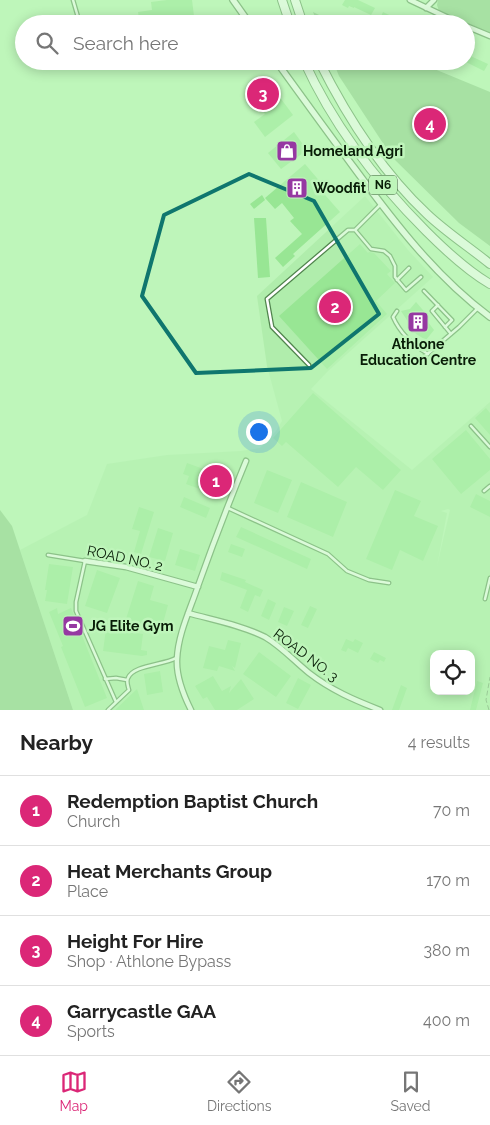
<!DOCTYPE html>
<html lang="en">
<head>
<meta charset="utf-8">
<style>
  body { margin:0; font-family:Raleway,sans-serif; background:#f6f6f6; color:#222 }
  .controls { position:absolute; right:15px; bottom:15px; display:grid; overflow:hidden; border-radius:10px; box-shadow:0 2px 12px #0003 }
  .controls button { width:45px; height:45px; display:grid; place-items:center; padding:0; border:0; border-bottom:1px solid #e0e0e0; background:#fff; color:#222; font:25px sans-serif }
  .you { position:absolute; left:258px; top:431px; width:18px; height:18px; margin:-12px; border:4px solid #fff; border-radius:50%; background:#1a73e8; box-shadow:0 0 0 8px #1a73e833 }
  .badge { display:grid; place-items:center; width:32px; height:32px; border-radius:50%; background:#db2777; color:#fff; font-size:16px; font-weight:700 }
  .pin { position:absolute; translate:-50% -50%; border:2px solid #fff; box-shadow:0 1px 5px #0006 }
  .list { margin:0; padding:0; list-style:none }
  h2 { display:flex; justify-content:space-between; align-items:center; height:65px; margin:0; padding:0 20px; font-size:21px }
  h2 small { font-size:16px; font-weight:400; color:#767676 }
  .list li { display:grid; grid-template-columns:32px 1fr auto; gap:15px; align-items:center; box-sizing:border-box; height:70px; padding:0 20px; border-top:1px solid #e0e0e0 }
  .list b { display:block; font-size:19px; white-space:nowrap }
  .list p { margin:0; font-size:16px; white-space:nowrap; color:#767676 }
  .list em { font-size:16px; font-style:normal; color:#767676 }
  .icon { flex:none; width:28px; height:28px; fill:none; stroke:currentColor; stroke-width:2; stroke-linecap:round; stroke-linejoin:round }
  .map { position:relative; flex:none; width:490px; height:710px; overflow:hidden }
  .search { position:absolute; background:#fff; box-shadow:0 2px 12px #0003; left:15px; right:15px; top:15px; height:55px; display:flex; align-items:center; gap:12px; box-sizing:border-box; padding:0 18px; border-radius:28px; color:#767676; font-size:19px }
  .sheet { height:345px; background:#fff }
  nav { display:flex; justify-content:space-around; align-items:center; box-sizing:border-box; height:70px; border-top:1px solid #e0e0e0; background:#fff; font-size:14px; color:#767676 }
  nav a { display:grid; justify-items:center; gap:2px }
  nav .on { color:#db2777 }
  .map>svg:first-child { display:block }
  .built { fill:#b0edac; fill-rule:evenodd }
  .green { fill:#8cc788 }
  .building { fill:#98e694 }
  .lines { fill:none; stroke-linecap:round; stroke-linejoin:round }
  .service-casing { stroke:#51844e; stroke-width:5 }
  .minor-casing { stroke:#51844e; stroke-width:7 }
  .tertiary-casing { stroke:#51844e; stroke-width:8 }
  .trunk-casing { stroke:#51844e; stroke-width:10 }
  .path { stroke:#6e966b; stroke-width:1; stroke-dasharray:5 2.5; stroke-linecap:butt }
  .service { stroke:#fff; stroke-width:2.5 }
  .minor { stroke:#fff; stroke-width:4.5 }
  .tertiary { stroke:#fff; stroke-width:5.5 }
  .trunk { stroke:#fff; stroke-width:8 }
  .marked { fill:none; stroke:#0f766e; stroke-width:4; stroke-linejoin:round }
  .labels { text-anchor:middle; stroke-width:5; stroke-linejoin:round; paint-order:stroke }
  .shield { fill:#bef5ba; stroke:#3f5e3d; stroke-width:1 }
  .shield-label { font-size:12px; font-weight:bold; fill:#081d07 }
  .poi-label { font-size:14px; font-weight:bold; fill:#081d07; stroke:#bef5ba; text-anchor:start }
  .street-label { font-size:14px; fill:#081d07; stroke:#bef5ba }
</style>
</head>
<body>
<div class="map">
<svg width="490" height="710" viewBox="0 0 490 710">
  <rect width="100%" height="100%" fill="#bef5ba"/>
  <path class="built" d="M365 196 408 250 433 277 328 371 311 389 412 470 490 402V710H73L20 550 87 515 107 464 167 455 241 451 260 448 276 431 282 421 267 366 257 296ZM448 509 450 510 437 566 447 513 441 511ZM434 654H471V691H434Z"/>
  <path class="green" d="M438 0H490V33L439 11 437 5Z
    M313 12 337 24H318Z
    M333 61H415L490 92V246L459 223 392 157 339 76Z
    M0 510 12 526 73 710H0Z"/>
  <path class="building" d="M167 0H192L195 24H140L138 12 152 10 151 2Z
    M345 0H358L375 8 371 15 354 7V8L349 6 348 8 342 5Z
    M383 12 391 16 390 18 402 24H384L379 21Z
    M466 54 488 64 484 71 466 62Z
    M267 80 293 115 265 137 254 122 265 114 249 94Z
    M294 132 307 150 281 169 268 153Z
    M305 164 322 184 318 187 340 212 293 254 295 256 283 267 275 258 302 234 290 221 294 218 282 203 275 209 265 198Z
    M262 195 265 200 254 209 250 204Z
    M254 218H266L270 277 258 278Z
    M360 244 368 253 369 252 374 253 391 271 387 274 395 283 376 301 387 314 327 369 279 316Z
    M416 302 428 316 425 318 434 330 426 340 416 334 401 311 410 309Z
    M313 393 401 470 383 490 356 467 338 487 286 442 282 446 273 438Z
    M486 408 490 413V435L475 418Z
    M466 430 490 459V470L461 494 432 459Z
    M187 463 223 476 216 495 186 484 189 476 183 474Z
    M267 470 292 480 278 513 254 503Z
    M301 482 347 502 333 537 287 517Z
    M395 490 421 501 414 516 438 526 423 561 400 550 392 570 366 559Z
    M476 494 490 501V517L470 507Z
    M184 497 210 508 206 518 180 507Z
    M139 507 154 512 141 554 134 552 140 531 132 529Z
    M241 527 311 559 307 569 236 537Z
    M158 528 173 533 165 561 149 557Z
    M231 544 245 549 242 557 228 552Z
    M180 549 200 555 195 571 175 565Z
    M49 564 73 567 67 604 45 601 47 590H45Z
    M97 570 120 578 107 613 85 606Z
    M222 572 246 580 245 582 263 590 260 597 255 595 248 612 240 608 247 590 220 580Z
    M138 581 154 586 150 600 168 605 162 627 144 620 141 628 125 622Z
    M268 599 276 603 269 620 261 616Z
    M310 606 317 609 308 628 301 625Z
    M284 607 294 611 287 626 278 622Z
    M57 608 58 614 71 608 107 698 85 707 61 647 63 646 49 612Z
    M106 629 143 634 141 650 147 651V655L142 656 103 651Z
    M346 639 353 642 355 639 363 643 358 653 348 648 346 652 341 650Z
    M228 640 241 643 235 668 232 666 235 671 219 666 217 671 203 668 209 646 225 650Z
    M259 652 291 676 276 697 243 674Z
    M374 652 386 658 384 662 380 660 378 663 370 659Z
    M160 671 163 692 147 695 144 674Z
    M213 676 222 691 231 686 229 693 241 679 254 699 237 710H215L207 697 203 699 195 686Z
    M298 678 311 685 298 709 286 703Z
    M477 681 483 683 476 710H470Z
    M401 685 407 688 399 710H392Z
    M137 689 144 710H115Z"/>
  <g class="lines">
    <g class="service-casing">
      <path id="service" d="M73 0 80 24
        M87 61V66
        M355 230 371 249 384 251 390 256 395 266V277L406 290 421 277
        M397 280 409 268
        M424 291 452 320 445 327
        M438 305 432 311 451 334
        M397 311 393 317C400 333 413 345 428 354
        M418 362 459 327 478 308
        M309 365 272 327 267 299 348 230H355L380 205
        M471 426 490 447
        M484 491 490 486
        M228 508 328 554 347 571 369 580 389 583
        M48 555 85 561 76 602V611L116 702
        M485 599 490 578
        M105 679 116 678 127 680
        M108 710 129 690C128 686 126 682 128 678 133 665 164 665 176 658"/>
    </g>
    <g class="minor-casing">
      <path id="minor" d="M410 0 461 24
        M426 8 434 0
        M466 26 490 36
        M85 561 126 567 198 587
        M188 613C213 620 241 625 265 637 282 647 294 661 309 673 331 690 354 700 380 710
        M191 710C183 694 176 677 177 659 178 634 190 610 198 586 213 544 229 502 246 461"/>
    </g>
    <g class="tertiary-casing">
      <path id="tertiary" d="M233 0 250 24
        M276 61C302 97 328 133 355 169 394 222 436 277 490 317"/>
    </g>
    <g class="trunk-casing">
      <path id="trunk" d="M282 0 290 24
        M295 0 303 24
        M304 61C333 125 376 181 426 231 445 250 466 270 490 284
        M319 61C347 117 381 171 427 214 446 232 469 247 490 264"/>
    </g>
    <path class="path" d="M489 710 486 700 490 677"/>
    <use href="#service" class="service"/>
    <use href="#minor" class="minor"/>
    <use href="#tertiary" class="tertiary"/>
    <use href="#trunk" class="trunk"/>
  </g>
  <path d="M0 0H490V710H0ZM249 174 314 201 379 314 311 368 196 373 142 296 164 215Z" fill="#bef5ba" fill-opacity=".55" fill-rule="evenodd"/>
  <path class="marked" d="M249 174 314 201 379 314 311 368 196 373 142 296 164 215Z"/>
  <defs>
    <g id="shop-square" transform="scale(1.125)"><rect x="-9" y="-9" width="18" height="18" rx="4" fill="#9638a2" stroke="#bef5ba"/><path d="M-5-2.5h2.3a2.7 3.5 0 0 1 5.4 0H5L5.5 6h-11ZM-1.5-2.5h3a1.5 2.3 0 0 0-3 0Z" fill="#fff"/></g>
    <g id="building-square" transform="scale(1.125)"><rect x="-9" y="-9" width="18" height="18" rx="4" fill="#9638a2" stroke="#bef5ba"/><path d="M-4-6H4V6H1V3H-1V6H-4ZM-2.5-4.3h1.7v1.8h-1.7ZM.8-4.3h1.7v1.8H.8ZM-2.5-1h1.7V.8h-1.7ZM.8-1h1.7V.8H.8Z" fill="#fff"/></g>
    <g id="stadium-square" transform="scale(1.125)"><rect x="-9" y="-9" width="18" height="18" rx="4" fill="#9638a2" stroke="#bef5ba"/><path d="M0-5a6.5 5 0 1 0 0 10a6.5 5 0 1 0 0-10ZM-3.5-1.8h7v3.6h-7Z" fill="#fff"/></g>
  </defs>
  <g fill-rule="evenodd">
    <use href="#shop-square" x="287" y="151"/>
    <use href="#building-square" x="297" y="188"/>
    <use href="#building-square" x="418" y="322"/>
    <use href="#stadium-square" x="73" y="626"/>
  </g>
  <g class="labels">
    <rect class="shield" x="369" y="175.5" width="28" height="19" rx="4"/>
    <g class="shield-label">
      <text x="383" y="189">N6</text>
    </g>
    <g class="poi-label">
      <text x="303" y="156">Homeland Agri</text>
      <text x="313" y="193">Woodfit</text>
      <text x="418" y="349" text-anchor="middle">Athlone<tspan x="418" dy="16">Education Centre</tspan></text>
      <text x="89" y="631">JG Elite Gym</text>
    </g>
    <g class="street-label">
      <text transform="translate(125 558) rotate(12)" y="5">ROAD NO. 2</text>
      <text transform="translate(306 655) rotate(37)" y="5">ROAD NO. 3</text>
    </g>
  </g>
</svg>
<div class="controls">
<button><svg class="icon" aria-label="locate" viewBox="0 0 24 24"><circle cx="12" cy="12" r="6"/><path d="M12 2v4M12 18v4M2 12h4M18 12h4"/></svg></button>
</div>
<div class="you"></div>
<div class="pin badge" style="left:216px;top:481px">1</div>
<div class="pin badge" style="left:335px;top:307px">2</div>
<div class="pin badge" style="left:263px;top:94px">3</div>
<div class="pin badge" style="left:430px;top:124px">4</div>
<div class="search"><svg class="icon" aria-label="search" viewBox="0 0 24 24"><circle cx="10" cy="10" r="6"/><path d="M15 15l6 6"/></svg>Search here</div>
</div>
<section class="sheet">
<h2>Nearby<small>4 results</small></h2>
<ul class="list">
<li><span class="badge">1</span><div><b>Redemption Baptist Church</b><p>Church</p></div><em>70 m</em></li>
<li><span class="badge">2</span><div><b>Heat Merchants Group</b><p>Place</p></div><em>170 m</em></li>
<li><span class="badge">3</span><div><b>Height For Hire</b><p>Shop · Athlone Bypass</p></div><em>380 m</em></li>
<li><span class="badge">4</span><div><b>Garrycastle GAA</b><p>Sports</p></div><em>400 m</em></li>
</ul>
</section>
<nav>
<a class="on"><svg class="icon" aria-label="map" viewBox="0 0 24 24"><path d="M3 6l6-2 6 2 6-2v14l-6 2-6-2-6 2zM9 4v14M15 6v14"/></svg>Map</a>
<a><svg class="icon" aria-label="directions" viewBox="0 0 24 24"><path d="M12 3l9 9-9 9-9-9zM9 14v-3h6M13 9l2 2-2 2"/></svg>Directions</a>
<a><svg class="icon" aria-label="saved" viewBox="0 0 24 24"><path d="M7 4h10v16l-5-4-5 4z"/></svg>Saved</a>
</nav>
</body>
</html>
